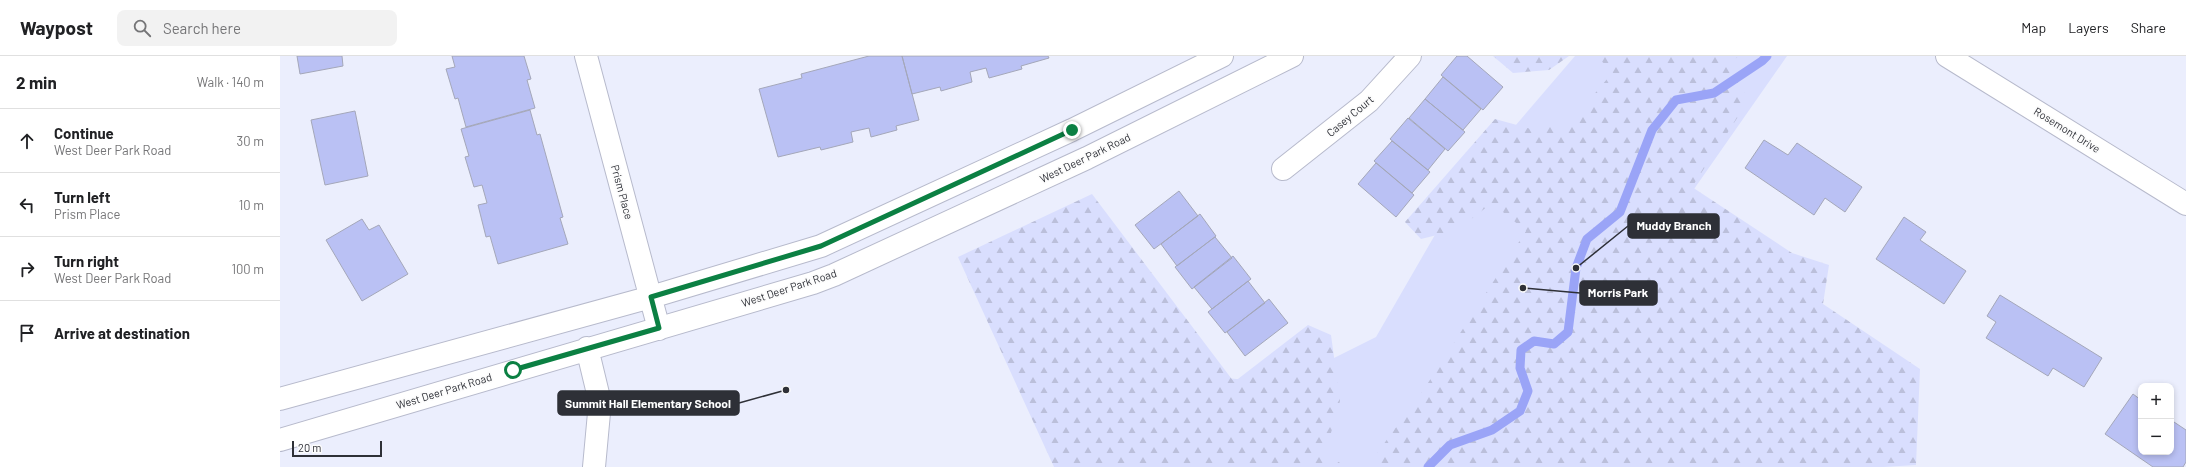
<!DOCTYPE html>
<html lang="en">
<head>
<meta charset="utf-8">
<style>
  body { margin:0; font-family:Barlow,sans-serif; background:#f2f2f2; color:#202124 }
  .controls { position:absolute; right:12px; bottom:12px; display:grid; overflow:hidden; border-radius:8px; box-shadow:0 2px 6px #0003 }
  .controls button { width:36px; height:36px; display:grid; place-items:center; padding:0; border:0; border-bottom:1px solid #e0e0e0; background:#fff; color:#202124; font:20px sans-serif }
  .scale { position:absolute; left:12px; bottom:10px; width:90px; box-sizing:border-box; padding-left:4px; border:2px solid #2e3037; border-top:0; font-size:11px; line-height:14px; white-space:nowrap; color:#2e3037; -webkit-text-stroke:3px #fcfcfc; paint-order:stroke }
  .stop { position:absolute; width:12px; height:12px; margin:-9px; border:3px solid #0b8043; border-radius:50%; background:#fff }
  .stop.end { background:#0b8043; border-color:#fff; box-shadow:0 1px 4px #0008 }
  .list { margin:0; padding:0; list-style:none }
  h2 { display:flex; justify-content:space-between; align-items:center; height:52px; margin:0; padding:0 16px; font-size:17px }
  h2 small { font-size:13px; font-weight:400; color:#757577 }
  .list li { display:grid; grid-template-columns:26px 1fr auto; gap:12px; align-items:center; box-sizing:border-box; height:64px; padding:0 16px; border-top:1px solid #e0e0e0 }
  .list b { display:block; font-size:15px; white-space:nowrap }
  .list p { margin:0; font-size:13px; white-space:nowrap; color:#757577 }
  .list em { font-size:13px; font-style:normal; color:#757577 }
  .icon { flex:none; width:22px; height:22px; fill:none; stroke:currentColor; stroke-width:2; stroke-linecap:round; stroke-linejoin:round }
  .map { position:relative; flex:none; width:1906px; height:411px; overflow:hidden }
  header { display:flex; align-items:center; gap:24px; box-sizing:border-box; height:56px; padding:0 20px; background:#fff; border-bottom:1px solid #e0e0e0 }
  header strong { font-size:19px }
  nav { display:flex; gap:22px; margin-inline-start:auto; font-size:14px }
  .search { width:280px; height:36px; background:#f2f2f2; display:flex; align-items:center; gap:10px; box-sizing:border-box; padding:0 14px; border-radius:8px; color:#757577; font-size:15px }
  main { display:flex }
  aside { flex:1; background:#fff }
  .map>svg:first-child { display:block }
  .green { fill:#d9defe }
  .forest { fill:url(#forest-firs) }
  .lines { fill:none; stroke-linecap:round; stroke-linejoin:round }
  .stream { stroke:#9aa4f7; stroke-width:9 }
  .building { fill:#bac1f4; stroke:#a4a7b9 }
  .minor-casing { stroke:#b7bacc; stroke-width:24 }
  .minor { stroke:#fff; stroke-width:22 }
  .route { stroke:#0b8043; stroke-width:5 }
  .labels { text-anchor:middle; stroke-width:3.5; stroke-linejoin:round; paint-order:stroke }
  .street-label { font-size:11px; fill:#2e3037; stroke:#fcfcfc }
  .leader { fill:none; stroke:#2e3037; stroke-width:1.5 }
  .callout-dot { fill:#2e3037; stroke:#fcfcfc; stroke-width:1.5 }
  .callout { fill:#2e3037; stroke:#2e3037; stroke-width:1.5 }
  .callout-label { font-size:12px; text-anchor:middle; font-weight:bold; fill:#fff }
</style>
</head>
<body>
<header>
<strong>Waypost</strong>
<div class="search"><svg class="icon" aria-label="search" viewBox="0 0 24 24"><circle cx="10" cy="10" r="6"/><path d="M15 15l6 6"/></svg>Search here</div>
<nav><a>Map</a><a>Layers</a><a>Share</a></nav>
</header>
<main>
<aside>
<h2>2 min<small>Walk · 140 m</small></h2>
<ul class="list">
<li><svg class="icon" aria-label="ahead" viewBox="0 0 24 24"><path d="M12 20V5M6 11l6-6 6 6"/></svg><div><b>Continue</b><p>West Deer Park Road</p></div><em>30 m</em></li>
<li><svg class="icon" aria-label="left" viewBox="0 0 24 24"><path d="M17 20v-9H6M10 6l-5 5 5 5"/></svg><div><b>Turn left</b><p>Prism Place</p></div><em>10 m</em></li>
<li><svg class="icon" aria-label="right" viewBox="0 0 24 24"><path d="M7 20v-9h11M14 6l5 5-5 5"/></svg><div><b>Turn right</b><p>West Deer Park Road</p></div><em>100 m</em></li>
<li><svg class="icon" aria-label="arrive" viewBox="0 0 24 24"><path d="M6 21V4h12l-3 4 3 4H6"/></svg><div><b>Arrive at destination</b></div></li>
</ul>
</aside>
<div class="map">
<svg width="1906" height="411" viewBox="0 0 1906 411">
  <defs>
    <pattern id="forest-firs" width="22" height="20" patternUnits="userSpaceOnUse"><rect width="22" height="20" fill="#d9defe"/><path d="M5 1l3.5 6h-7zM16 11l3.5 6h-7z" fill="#bbbfda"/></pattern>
  </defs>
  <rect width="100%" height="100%" fill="#ebeefd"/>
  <path class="green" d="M1295 0H1507L1384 176 1243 411H849L910 319 1004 327 1096 281 1182 132Z"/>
  <path class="forest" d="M1213 0H1289L1269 14 1233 17Z
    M1316 0H1459L1447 9 1469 44 1412 131 1512 197 1549 209 1543 248 1640 313 1636 409 1604 411H1087L1146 330 1246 175 1212 147 1177 174 1141 183 1125 166 1215 63 1251 73 1289 68 1333 16Z
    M812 138 954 326 1028 269 1051 279 1060 345 1045 398 1067 411H774L678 201Z"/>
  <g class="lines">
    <path class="stream" d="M1148 411 1170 389 1212 374 1240 355 1248 335 1240 312 1241 294 1254 285 1274 288 1288 276 1296 212 1307 183 1340 156 1372 74 1396 44 1434 37 1482 5 1487 0"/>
  </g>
  <path class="building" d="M17 0H62L63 10 20 18Z
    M172 0H244L251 23 247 24 255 52 186 71 178 42 175 43 166 13 175 11Z
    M589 0H622L639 64 616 70 617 74 591 81 589 72 571 76 573 86 541 94 540 91 498 101 479 33 522 22 521 18Z
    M622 0H768L769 2 741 10 742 13 709 22 706 12 690 16 692 26 661 35 660 31 632 38Z
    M1177 0H1187L1223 31 1203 54 1161 19Z
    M1163 21 1201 53 1183 74 1145 43Z
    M1145 43 1185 76 1168 95 1129 62Z
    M250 54 257 79 260 78 283 161 280 162 288 188 218 208 210 180 206 181 198 149 207 147 202 129 194 131 185 101 189 100 181 73Z
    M75 55 88 120 45 129 31 64Z
    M1128 62 1165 93 1148 114 1110 83Z
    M1484 84 1508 99 1517 87 1582 131 1565 156 1545 142 1534 159 1465 112Z
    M1112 85 1150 116 1132 137 1094 105Z
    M1096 107 1134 139 1116 161 1078 128Z
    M899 135 918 160 874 193 855 169Z
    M920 158 936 180 897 210 881 188Z
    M1624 161 1646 176 1640 184 1686 215 1664 248 1596 203Z
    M82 163 89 174 99 169 128 218 82 245 46 184Z
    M935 181 952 202 912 233 895 211Z
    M953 200 971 223 932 253 914 231Z
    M968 225 985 247 945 277 928 256Z
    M1720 239 1822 302 1804 331 1773 312 1768 320 1706 282 1716 266 1707 260Z
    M989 243 1008 267 965 300 947 276Z
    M1853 338 1861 344V396H1891V364L1906 374V406L1903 411H1873L1825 378Z"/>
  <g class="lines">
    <g class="minor-casing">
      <path id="minor" d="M306 0 379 273
        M1667 0 1906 148
        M1003 113 1089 45 1130 0
        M307 292 320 346 314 411
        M0 343 371 241 541 190 792 74 942 0
        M0 384 533 227 554 219 807 102 1012 0"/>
    </g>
    <use href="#minor" class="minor"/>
  </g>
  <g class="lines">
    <path class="route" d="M233 314 379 272 371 241 541 190 792 74"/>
  </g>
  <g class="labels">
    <g class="street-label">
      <text transform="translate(1070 60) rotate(-40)" y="4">Casey Court</text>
      <text transform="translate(1787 74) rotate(32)" y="4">Rosemont Drive</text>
      <text transform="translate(805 102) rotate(-26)" y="4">West Deer Park Road</text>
      <text transform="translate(342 136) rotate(75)" y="4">Prism Place</text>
      <text transform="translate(509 232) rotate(-18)" y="4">West Deer Park Road</text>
      <text transform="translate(164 335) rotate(-17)" y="4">West Deer Park Road</text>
    </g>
  </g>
  <path class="leader" d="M1296 212L1348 170M1243 232L1300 237M506 334L459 347"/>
  <g class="callout-dot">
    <circle cx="1296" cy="212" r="4"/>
    <circle cx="1243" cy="232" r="4"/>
    <circle cx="506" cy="334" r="4"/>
  </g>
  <g class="callout">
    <rect x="1348" y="158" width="91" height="24" rx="4"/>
    <rect x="1300" y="225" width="77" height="24" rx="4"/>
    <rect x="278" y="335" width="181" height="24" rx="4"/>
  </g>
  <g class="callout-label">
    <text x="1394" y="174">Muddy Branch</text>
    <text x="1338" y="241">Morris Park</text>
    <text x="368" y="352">Summit Hall Elementary School</text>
  </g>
</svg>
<div class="controls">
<button>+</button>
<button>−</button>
</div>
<div class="scale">20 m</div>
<div class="stop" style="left:233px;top:314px"></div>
<div class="stop end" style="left:792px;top:74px"></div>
</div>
</main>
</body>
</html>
